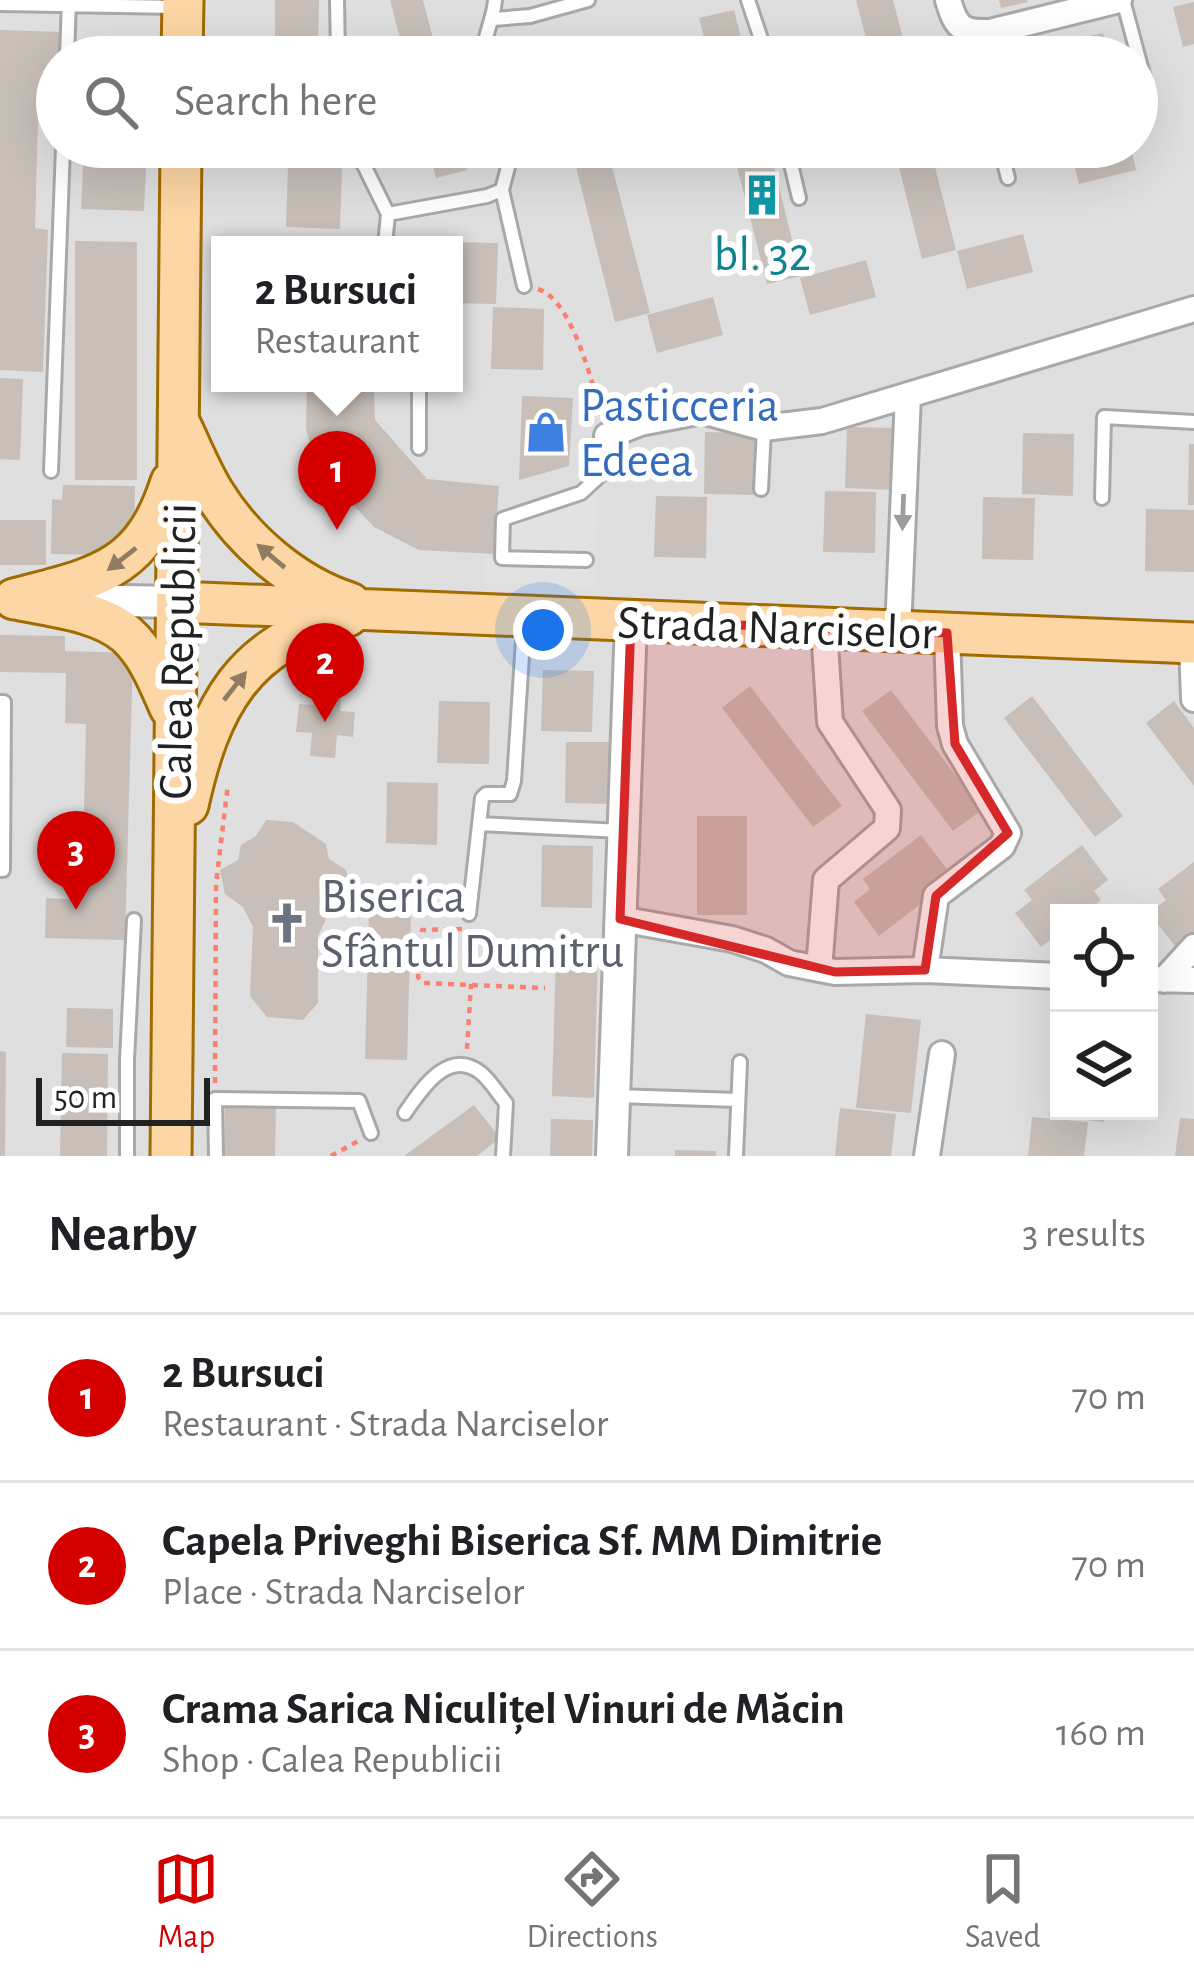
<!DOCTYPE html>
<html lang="en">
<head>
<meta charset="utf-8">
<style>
  body { margin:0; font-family:"Alegreya Sans",sans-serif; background:#f2f2f2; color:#202124 }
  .controls { position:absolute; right:36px; bottom:36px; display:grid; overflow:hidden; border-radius:0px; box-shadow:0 12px 48px #0002 }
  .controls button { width:108px; height:108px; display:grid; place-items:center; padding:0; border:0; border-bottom:3px solid #e0e0e0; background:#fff; color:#202124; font:60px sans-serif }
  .scale { position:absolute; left:36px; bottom:30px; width:174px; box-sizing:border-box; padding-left:12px; border:6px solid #222; border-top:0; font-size:33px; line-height:42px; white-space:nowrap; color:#222; -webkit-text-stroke:9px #fff; paint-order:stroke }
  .you { position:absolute; left:543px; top:630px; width:42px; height:42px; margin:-30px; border:9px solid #fff; border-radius:50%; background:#1a73e8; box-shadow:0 0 0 18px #1a73e833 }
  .badge { display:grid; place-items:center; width:78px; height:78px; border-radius:50%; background:#d40000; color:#fff; font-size:39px; font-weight:700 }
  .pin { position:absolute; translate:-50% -99px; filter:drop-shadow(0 3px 6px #0008) }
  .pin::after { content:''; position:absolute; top:63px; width:42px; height:36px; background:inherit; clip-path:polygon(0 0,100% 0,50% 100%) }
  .popup { position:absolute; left:211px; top:236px; width:252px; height:156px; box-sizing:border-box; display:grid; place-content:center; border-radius:0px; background:#fff; filter:drop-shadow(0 3px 9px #0005); font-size:39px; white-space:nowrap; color:#757577 }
  .popup b { font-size:45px; color:#202124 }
  .popup::after { content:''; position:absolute; left:50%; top:100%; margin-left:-24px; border:24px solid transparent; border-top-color:#fff }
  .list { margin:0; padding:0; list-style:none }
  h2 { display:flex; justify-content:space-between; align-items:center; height:156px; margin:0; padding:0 48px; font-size:51px }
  h2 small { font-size:39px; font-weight:400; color:#757577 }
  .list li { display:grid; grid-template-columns:78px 1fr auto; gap:36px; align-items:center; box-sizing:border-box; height:168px; padding:0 48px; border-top:3px solid #e0e0e0 }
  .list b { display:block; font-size:45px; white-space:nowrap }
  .list p { margin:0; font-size:39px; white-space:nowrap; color:#757577 }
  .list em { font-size:39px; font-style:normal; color:#757577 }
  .icon { flex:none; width:66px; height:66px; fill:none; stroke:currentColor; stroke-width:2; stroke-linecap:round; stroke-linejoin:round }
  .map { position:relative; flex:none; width:1194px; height:1156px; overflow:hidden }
  .search { position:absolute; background:#fff; box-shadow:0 12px 48px #0002; left:36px; right:36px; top:36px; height:132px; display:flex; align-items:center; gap:30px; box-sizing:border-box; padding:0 42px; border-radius:66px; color:#757577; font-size:45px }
  .sheet { height:660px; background:#fff }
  nav { display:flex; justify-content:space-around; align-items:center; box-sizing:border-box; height:168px; border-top:3px solid #e0e0e0; background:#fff; font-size:33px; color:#757577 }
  nav a { display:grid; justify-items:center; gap:6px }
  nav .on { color:#d40000 }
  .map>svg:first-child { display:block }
  .residential { fill:#e0dfdf; fill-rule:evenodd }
  .parking { fill:#e2e2e2 }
  .building { fill:#c7bfb8 }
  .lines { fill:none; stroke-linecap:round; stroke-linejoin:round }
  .service-casing { stroke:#a9a9a9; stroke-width:18 }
  .minor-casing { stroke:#a9a9a9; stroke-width:30 }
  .tertiary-casing { stroke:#a9a9a9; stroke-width:36 }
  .primary-casing { stroke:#a06b00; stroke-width:45 }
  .path { stroke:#fa8072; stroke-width:4.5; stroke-dasharray:6 6; stroke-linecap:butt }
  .service { stroke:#fff; stroke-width:12 }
  .minor { stroke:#fff; stroke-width:24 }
  .tertiary { stroke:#fff; stroke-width:30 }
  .primary { stroke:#fcd6a4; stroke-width:39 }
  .oneway { fill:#9c9c9c }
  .oneway2 { fill:#8f7c63 }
  .marked { fill:#d62828; fill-opacity:0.2; stroke:#d62828; stroke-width:9; stroke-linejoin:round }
  .labels { text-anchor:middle; stroke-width:12; stroke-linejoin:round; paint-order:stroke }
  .culture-label { font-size:48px; fill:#0d838f; stroke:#fff }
  .shop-label { font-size:48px; fill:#366cbe; stroke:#fff; text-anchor:start }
  .street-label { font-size:48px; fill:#222; stroke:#fff }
  .worship-label { font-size:48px; fill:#5b616d; stroke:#fff; text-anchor:start }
</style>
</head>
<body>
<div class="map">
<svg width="1194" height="1156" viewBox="0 0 1194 1156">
  <rect width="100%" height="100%" fill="#f2efe9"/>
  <path class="residential" d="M0 0H1194V1156H0ZM57 57H1137V147H57ZM220 245H454V383H220ZM1059 913H1149V1111H1059Z"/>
  <path class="parking" d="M597 489 595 587 484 583 485 559 502 557 496 532Z"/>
  <path class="building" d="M275 0H319L318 57H275Z
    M390 0H423L438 57H405Z
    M856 0H893L908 57H871Z
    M999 0H1027L1028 2 1001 8Z
    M1194 2V44L1183 47 1173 7Z
    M734 10 746 57H709L699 18Z
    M0 30 64 32 63 57H57V83H39L35 228 48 230 43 372 0 370Z
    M1103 33 1109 57H1048L1046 46Z
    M88 40 151 43V57H88Z
    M582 47 585 57H550L549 55Z
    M84 147H147L144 211 81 209Z
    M428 147H461L467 170 436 178Z
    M571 147H607L650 313 615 322Z
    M732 147H769L801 276 767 284Z
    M894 147H930L956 250 922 259Z
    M1070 147H1131L1136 170 1079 184Z
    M288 166 342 168 340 229 286 227Z
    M1023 234 1033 272 967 289 957 251Z
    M323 238 366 241V245H323Z
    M75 241 137 242V480H75Z
    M454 242 498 243 496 304 454 303Z
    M866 260 876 297 810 315 800 278Z
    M713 297 723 335 657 353 647 315Z
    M493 307 544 309 543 370 491 369Z
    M0 378 23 379 20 460 0 459Z
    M307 383H374L375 420 427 479 499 486 494 554 419 550 374 527 324 474 313 453 306 429Z
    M522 396 573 398 569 466 519 480Z
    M847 427 898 428 897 490 845 488Z
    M705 432 757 433 756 495 704 494Z
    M1023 433 1074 434 1073 496 1022 494Z
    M1189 444H1194V505H1188Z
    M63 485 135 486 134 542 110 555 51 554 52 499 62 500Z
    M825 491 876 492 875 553 823 552Z
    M656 496 707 497 706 558 654 557Z
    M983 497 1035 498 1033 560 982 559Z
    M1146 509 1194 510V572L1145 571Z
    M0 520H46V565H0Z
    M0 635 65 636V651L133 653 125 940 45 938 46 898 82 900 86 724 65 723 66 673 0 672Z
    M543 670 594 671 592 732 541 731Z
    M316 683 342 686 340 711 355 712 353 737 337 735 335 758 310 756 312 733 296 732 299 704 314 705Z
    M750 686 842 806 813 827 722 708Z
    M891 690 982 810 953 831 862 711Z
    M1032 696 1123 816 1095 837 1004 718Z
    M439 701 490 702 489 764 437 763Z
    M1174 701 1194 728V786L1146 723Z
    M566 742H617L616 804 565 803Z
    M387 782 438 783 437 845 386 843Z
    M697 816H747V915H697Z
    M266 820 293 822 326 844 329 859 346 870 350 888 335 900 318 936V1003L303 1020 267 1017 250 996 253 927 243 907 225 894 220 870 238 860 241 845 256 836Z
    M921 835 947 869 933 880 940 889 879 936 854 902 870 889 863 879Z
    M542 845 593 846 592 908 541 907Z
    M1082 845 1108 880 1094 891 1101 900 1085 913H1059V933L1041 947 1015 913 1032 900 1024 890Z
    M1194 862V932L1175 946 1149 913 1166 900 1158 889Z
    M369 914 411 915 407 1060 365 1059Z
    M556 952 598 953 594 1098 552 1096Z
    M67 1008 113 1009V1048L66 1047Z
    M866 1014 921 1020 911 1113 856 1108Z
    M0 1051 6 1052 5 1156H0Z
    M62 1053 108 1054 107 1156H60Z
    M1056 1053 1059 1054V1111H1106L1104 1122 1049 1116Z
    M225 1104 276 1105 275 1156H224Z
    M474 1105 500 1138 477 1156H404Z
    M840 1108 896 1114 891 1156H835Z
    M1032 1117 1088 1122 1084 1156H1028Z
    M1180 1118 1194 1119V1156H1175Z
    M551 1119 593 1120 592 1156H550Z
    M675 1150 716 1151V1156H675Z"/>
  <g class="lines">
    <g class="service-casing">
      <path id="service" d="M337 0 338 57
        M748 0 767 57
        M1123 0 1148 93
        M0 4 176 7
        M494 19 530 16 588 0
        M972 33 978 57
        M67 57 69 0
        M484 57C482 39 494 19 495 0
        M355 147 388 214 385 245
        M787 147 799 198
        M1000 147 1008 178
        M502 190 524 286
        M388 214 487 196 502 190 508 167 503 147
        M419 383V448
        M51 471 63 147
        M761 489 764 429
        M1102 498 1104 417 1194 422
        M586 560 502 558 503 519 581 493 606 470 607 436
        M0 702H4L3 870H0
        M479 824 622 831
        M469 914 482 798 486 794H510L514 781 524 624
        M615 1096 738 1100
        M405 1113C421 1090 448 1047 481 1073 490 1080 498 1094 506 1103L503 1156
        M127 1156V1060L134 920
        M216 1156 215 1099 359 1101 371 1133
        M736 1156 740 1062"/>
    </g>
    <g class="minor-casing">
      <path id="minor" d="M948 0C956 27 961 33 990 32L1119 0
        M607 436 640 423 702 411 764 428 822 421 1194 309
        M898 631 908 395
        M1192 643 1194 699
        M620 919 732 939 766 950 789 963 835 972 925 970 1059 976
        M819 969 826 880 887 828 888 810 830 722 824 628
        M925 970 936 896 1002 846 1008 833 955 744 950 726 947 633
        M1149 979 1194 980
        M1164 980 1194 947
        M927 1156 942 1054"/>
    </g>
    <g class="tertiary-casing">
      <path id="tertiary" d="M69 600 177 602
        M612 1156 631 621"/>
    </g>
    <g class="primary-casing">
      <path id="primary" d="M182 57 183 0
        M181 426C192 449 201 472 214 493 244 542 296 586 350 603
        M14 599C97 577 142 572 171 482
        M20 600C54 607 100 611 127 635 148 654 159 683 170 708
        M177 602 1194 643
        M188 805C210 706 242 643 348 616
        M171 1156 181 147"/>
    </g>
    <path class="path" d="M538 289C572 300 591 380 601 413
      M462 929 422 930 418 977 423 983 545 988
      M467 1049 471 984
      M215 1083 216 884 228 784
      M331 1156 358 1141"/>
    <use href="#service" class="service"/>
    <use href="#minor" class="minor"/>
    <use href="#tertiary" class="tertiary"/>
    <use href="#primary" class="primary"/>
  </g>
  <defs><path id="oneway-solid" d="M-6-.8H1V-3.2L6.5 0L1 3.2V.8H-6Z" transform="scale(3)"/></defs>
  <use class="oneway" href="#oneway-solid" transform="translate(903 512) rotate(92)"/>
  <g class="oneway2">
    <use href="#oneway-solid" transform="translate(271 556) rotate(-140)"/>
    <use href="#oneway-solid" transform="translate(122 559) rotate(142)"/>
    <use href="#oneway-solid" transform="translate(235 686) rotate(-52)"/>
  </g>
  <path class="marked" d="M631 621 947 633 955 744 1008 833 936 896 925 970 835 972 620 919Z"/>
  <defs>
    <g id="building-bare" transform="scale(3.24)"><path d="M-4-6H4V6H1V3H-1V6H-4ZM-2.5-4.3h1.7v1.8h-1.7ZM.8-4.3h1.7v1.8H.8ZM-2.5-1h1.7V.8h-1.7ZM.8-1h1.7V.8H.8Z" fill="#0f9aa8" stroke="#fff" stroke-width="2.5" paint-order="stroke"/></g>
    <g id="shop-bare" transform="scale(3.24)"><path d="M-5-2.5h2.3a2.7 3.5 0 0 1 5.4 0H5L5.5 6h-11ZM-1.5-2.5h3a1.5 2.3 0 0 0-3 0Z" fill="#3f7fe0" stroke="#fff" stroke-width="2.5" paint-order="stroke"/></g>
    <g id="church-bare" transform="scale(3.24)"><path d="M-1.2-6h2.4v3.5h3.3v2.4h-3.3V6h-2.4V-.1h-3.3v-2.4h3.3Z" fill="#6b7280" stroke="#fff" stroke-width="2.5" paint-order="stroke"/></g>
  </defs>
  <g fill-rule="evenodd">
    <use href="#building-bare" x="762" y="195"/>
    <use href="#shop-bare" x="546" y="432"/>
    <use href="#church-bare" x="287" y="923"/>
  </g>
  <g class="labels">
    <g class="culture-label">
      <text x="762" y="270">bl. 32</text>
    </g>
    <g class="shop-label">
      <text x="580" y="421">Pasticceria<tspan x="580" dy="55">Edeea</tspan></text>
    </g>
    <g class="street-label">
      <text transform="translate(777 626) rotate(2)" y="17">Strada Narciselor</text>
      <text transform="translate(176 651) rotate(-89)" y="17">Calea Republicii</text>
    </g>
    <g class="worship-label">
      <text x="321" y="912">Biserica<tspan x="321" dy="55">Sfântul Dumitru</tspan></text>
    </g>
  </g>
</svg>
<div class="controls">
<button><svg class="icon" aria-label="locate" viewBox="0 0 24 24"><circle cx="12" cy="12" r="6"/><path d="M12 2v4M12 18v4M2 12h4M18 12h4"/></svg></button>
<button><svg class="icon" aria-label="layers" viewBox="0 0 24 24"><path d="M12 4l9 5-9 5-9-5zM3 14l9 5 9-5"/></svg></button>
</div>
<div class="scale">50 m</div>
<div class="you"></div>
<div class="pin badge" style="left:337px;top:530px">1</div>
<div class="popup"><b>2 Bursuci</b>Restaurant</div>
<div class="pin badge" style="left:325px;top:722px">2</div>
<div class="pin badge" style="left:76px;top:910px">3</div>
<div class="search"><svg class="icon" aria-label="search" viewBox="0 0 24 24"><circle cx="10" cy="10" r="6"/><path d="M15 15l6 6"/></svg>Search here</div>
</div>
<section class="sheet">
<h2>Nearby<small>3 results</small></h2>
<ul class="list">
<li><span class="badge">1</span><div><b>2 Bursuci</b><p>Restaurant · Strada Narciselor</p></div><em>70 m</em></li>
<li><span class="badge">2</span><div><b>Capela Priveghi Biserica Sf. MM Dimitrie</b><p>Place · Strada Narciselor</p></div><em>70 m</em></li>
<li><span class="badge">3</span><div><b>Crama Sarica Niculițel Vinuri de Măcin</b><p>Shop · Calea Republicii</p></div><em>160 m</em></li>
</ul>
</section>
<nav>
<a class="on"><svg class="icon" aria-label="map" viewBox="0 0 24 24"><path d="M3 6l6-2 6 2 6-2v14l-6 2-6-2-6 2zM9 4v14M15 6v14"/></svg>Map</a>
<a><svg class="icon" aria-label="directions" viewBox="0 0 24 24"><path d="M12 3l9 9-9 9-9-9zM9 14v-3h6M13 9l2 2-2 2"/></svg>Directions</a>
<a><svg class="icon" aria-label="saved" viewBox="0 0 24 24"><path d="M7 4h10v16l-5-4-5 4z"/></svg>Saved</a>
</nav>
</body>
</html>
